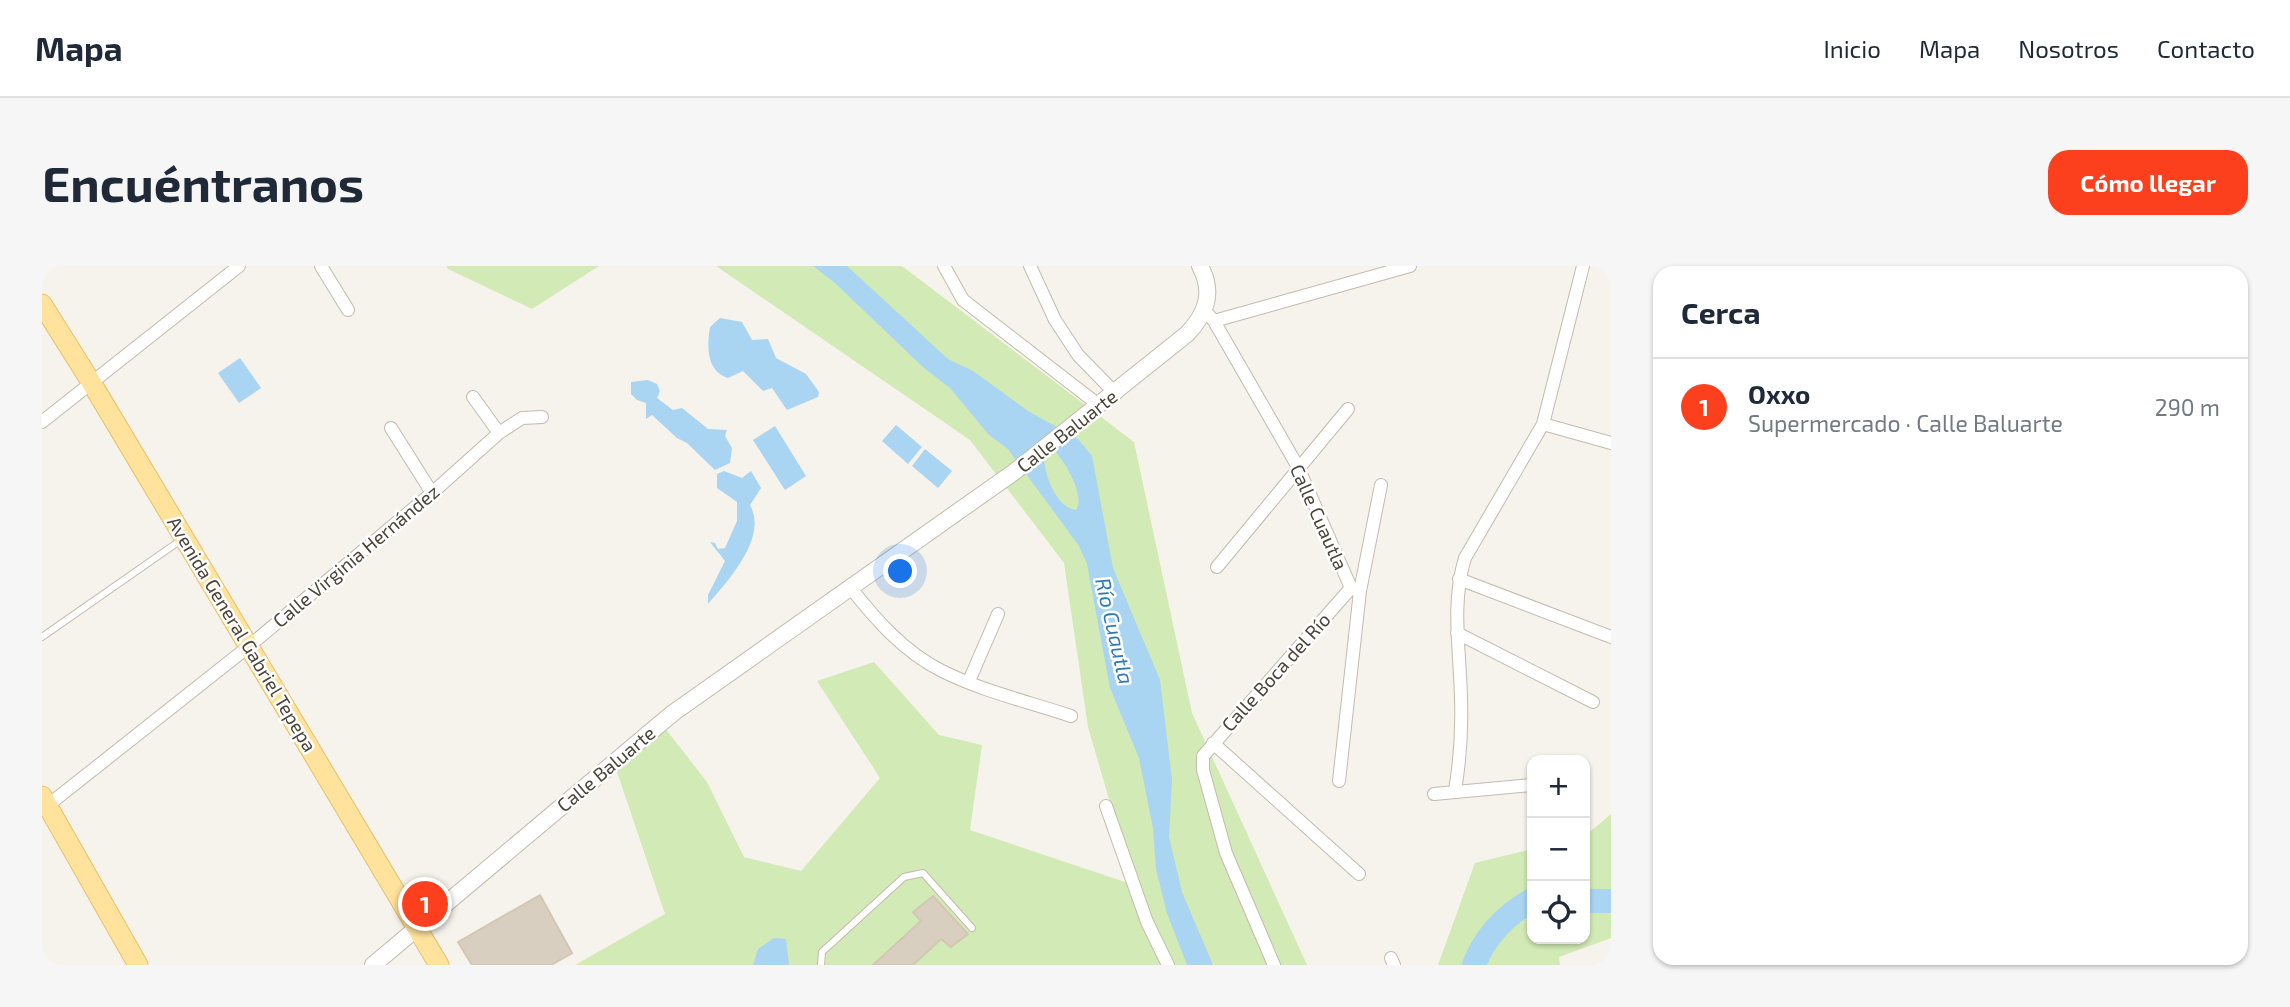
<!DOCTYPE html>
<html lang="es">
<head>
<meta charset="utf-8">
<style>
  body { margin:0; font-family:"Exo 2",sans-serif; background:#f6f6f7; color:#1f2937 }
  .controls { position:absolute; right:21px; bottom:21px; display:grid; overflow:hidden; border-radius:14px; box-shadow:0 2px 5px #0004 }
  .controls button { width:63px; height:63px; display:grid; place-items:center; padding:0; border:0; border-bottom:2px solid #e0e1e3; background:#fff; color:#1f2937; font:35px sans-serif }
  .you { position:absolute; left:859px; top:306px; width:24px; height:24px; margin:-18px; border:5px solid #fff; border-radius:50%; background:#1a73e8; box-shadow:0 0 0 10px #1a73e833 }
  .badge { display:grid; place-items:center; width:46px; height:46px; border-radius:50%; background:#fc3f1d; color:#fff; font-size:23px; font-weight:700 }
  .pin { position:absolute; translate:-50% -50%; border:4px solid #fff; box-shadow:0 2px 7px #0006 }
  .list { margin:0; padding:0; list-style:none }
  h2 { display:flex; justify-content:space-between; align-items:center; height:91px; margin:0; padding:0 28px; font-size:30px }
  h2 small { font-size:23px; font-weight:400; color:#747a83 }
  .list li { display:grid; grid-template-columns:46px 1fr auto; gap:21px; align-items:center; box-sizing:border-box; height:98px; padding:0 28px; border-top:2px solid #e0e1e3 }
  .list b { display:block; font-size:26px; white-space:nowrap }
  .list p { margin:0; font-size:23px; white-space:nowrap; color:#747a83 }
  .list em { font-size:23px; font-style:normal; color:#747a83 }
  .icon { flex:none; width:38px; height:38px; fill:none; stroke:currentColor; stroke-width:2; stroke-linecap:round; stroke-linejoin:round }
  .map { position:relative; flex:none; width:1569px; height:699px; overflow:hidden; border-radius:21px }
  header { display:flex; align-items:center; gap:42px; box-sizing:border-box; height:98px; padding:0 35px; background:#fff; border-bottom:2px solid #e0e1e3 }
  header strong { font-size:33px }
  nav { display:flex; gap:38px; margin-inline-start:auto; font-size:24px }
  .intro { display:flex; align-items:center; justify-content:space-between; box-sizing:border-box; height:168px; padding:0 42px }
  h1 { margin:0; font-size:49px }
  .button { padding:18px 32px; border-radius:21px; background:#fc3f1d; color:#fff; font-size:24px; font-weight:700 }
  main { display:flex; gap:42px; padding:0 42px }
  aside { flex:1; background:#fff; border-radius:21px; box-shadow:0 2px 5px #0004 }
  .map>svg:first-child { display:block }
  .green { fill:#d2eab5 }
  .water { fill:#a9d4f2; fill-rule:evenodd }
  .lines { fill:none; stroke-linecap:round; stroke-linejoin:round }
  .river { stroke:#a9d4f2; stroke-width:24 }
  .building { fill:#d8cfc1; stroke:#d3c7b4; stroke-width:2 }
  .service-casing { stroke:#c2bbae; stroke-width:8 }
  .minor-casing { stroke:#c2bbae; stroke-width:14 }
  .tertiary-casing { stroke:#c2bbae; stroke-width:18 }
  .primary-casing { stroke:#e6c16a; stroke-width:21 }
  .service { stroke:#fff; stroke-width:6 }
  .minor { stroke:#fff; stroke-width:12 }
  .tertiary { stroke:#fff; stroke-width:16 }
  .primary { stroke:#ffe39c; stroke-width:19 }
  .labels { text-anchor:middle; stroke-width:5; stroke-linejoin:round; paint-order:stroke }
  .street-label { font-size:19px; fill:#4b4439; stroke:#fff }
  .water-label { font-size:21px; font-style:italic; fill:#2e7ab2; stroke:#fff }
</style>
</head>
<body>
<header>
<strong>Mapa</strong>
<nav><a>Inicio</a><a>Mapa</a><a>Nosotros</a><a>Contacto</a></nav>
</header>
<div class="intro"><h1>Encuéntranos</h1><a class="button">Cómo llegar</a></div>
<main>
<div class="map">
<svg width="1569" height="699" viewBox="0 0 1569 699">
  <rect width="100%" height="100%" fill="#f6f3ec"/>
  <path class="green" d="M405 0H557L490 43 406 3Z
    M674 0H860L1092 176 1150 447 1265 699H533L623 648 572 497 619 457 665 516 702 591 759 605 838 512 775 415 832 396 897 469 940 479 928 564 1092 619 1046 461 1022 297 928 174Z
    M1569 548V672L1517 691 1518 699H1396L1433 597 1490 583V673H1543V570Z"/>
  <path class="water" d="M771 0H805L906 93 931 105 986 145 1036 173 1050 190 1071 302 1118 414 1130 514 1127 571 1140 626 1171 699H1145L1125 647 1114 603 1111 562 1097 492 1068 422 1045 298 1037 280 966 183 947 169 908 122 882 102 793 17ZM1012 185C1023 194 1044 232 1034 244 1014 242 1002 208 1002 190Z
    M678 52 700 56 710 74 726 73 734 92 764 108 777 126 776 131 745 144 730 122 721 125 701 105 686 112C664 105 665 80 668 61Z
    M198 92 219 122 197 137 176 107Z
    M606 114 615 118 618 125 615 132 631 144 640 142 666 163 685 164 683 170 690 182 688 197 673 204 645 177 635 172 610 149 604 153V137L595 134 589 128V116Z
    M854 159 880 181 866 198 840 175Z
    M733 160 764 210 743 224 711 174Z
    M883 183 910 205 896 222 870 200Z
    M682 205 700 212 709 205 719 222 708 239C726 271 687 314 666 338V329L683 295 668 276 673 277 676 283 683 282 695 255V236L675 222V208Z
    M732 672 744 673 747 699H711L716 683Z"/>
  <g class="lines">
    <path class="river" d="M1543 635H1569
      M1432 699C1443 670 1464 649 1490 634"/>
  </g>
  <path class="building" d="M498 629 530 687 509 699H430L416 676Z
    M891 630 926 668 909 681 899 673 871 699H831L879 655 871 646Z"/>
  <g class="lines">
    <g class="service-casing">
      <path id="service" d="M0 371 139 274
        M779 699 780 686 862 611 881 607 930 662"/>
    </g>
    <g class="minor-casing">
      <path id="minor" d="M279 0 306 44
        M902 0 921 34 1058 140
        M988 0 1013 54 1036 89 1074 128
        M1163 45 1172 55 1256 201 1309 322 1318 325
        M1172 55 1368 0
        M431 131 457 167
        M0 156 197 0
        M1501 158 1569 177
        M349 162 390 227
        M1175 301 1306 143
        M1417 313 1569 371
        M808 321C834 354 862 386 900 405 940 425 987 436 1029 450
        M1415 367 1551 436
        M927 415 956 348
        M1171 477 1317 608
        M1297 515 1318 325 1339 219
        M1413 524C1418 495 1420 462 1419 432 1418 385 1409 337 1423 292L1501 158 1541 0
        M1392 528 1490 519
        M1064 540 1105 656 1126 699
        M0 544 206 381 390 227 457 167 480 152 500 151
        M1349 692 1352 699
        M1232 699 1184 587 1161 504V490L1309 322"/>
    </g>
    <g class="tertiary-casing">
      <path id="tertiary" d="M331 699 631 447 972 206 1145 68C1165 47 1172 26 1158 0"/>
    </g>
    <g class="primary-casing">
      <path id="primary" d="M0 38 49 116 397 699
        M0 530 96 699"/>
    </g>
    <use href="#service" class="service"/>
    <use href="#minor" class="minor"/>
    <use href="#tertiary" class="tertiary"/>
    <use href="#primary" class="primary"/>
  </g>
  <g class="labels">
    <g class="street-label">
      <text transform="translate(1025 165) rotate(-38)" y="7">Calle Baluarte</text>
      <text transform="translate(1277 251) rotate(66)" y="7">Calle Cuautla</text>
      <text transform="translate(314 290) rotate(-40)" y="7">Calle Virginia Hernández</text>
      <text transform="translate(200 368) rotate(59)" y="7">Avenida General Gabriel Tepepa</text>
      <text transform="translate(1234 406) rotate(-48)" y="7">Calle Boca del Río</text>
      <text transform="translate(564 503) rotate(-40)" y="7">Calle Baluarte</text>
    </g>
    <g class="water-label">
      <text transform="translate(1072 365) rotate(77)" y="7">Río Cuautla</text>
    </g>
  </g>
</svg>
<div class="controls">
<button>+</button>
<button>−</button>
<button><svg class="icon" aria-label="locate" viewBox="0 0 24 24"><circle cx="12" cy="12" r="6"/><path d="M12 2v4M12 18v4M2 12h4M18 12h4"/></svg></button>
</div>
<div class="you"></div>
<div class="pin badge" style="left:383px;top:638px">1</div>
</div>
<aside>
<h2>Cerca<small></small></h2>
<ul class="list">
<li><span class="badge">1</span><div><b>Oxxo</b><p>Supermercado · Calle Baluarte</p></div><em>290 m</em></li>
</ul>
</aside>
</main>
</body>
</html>
